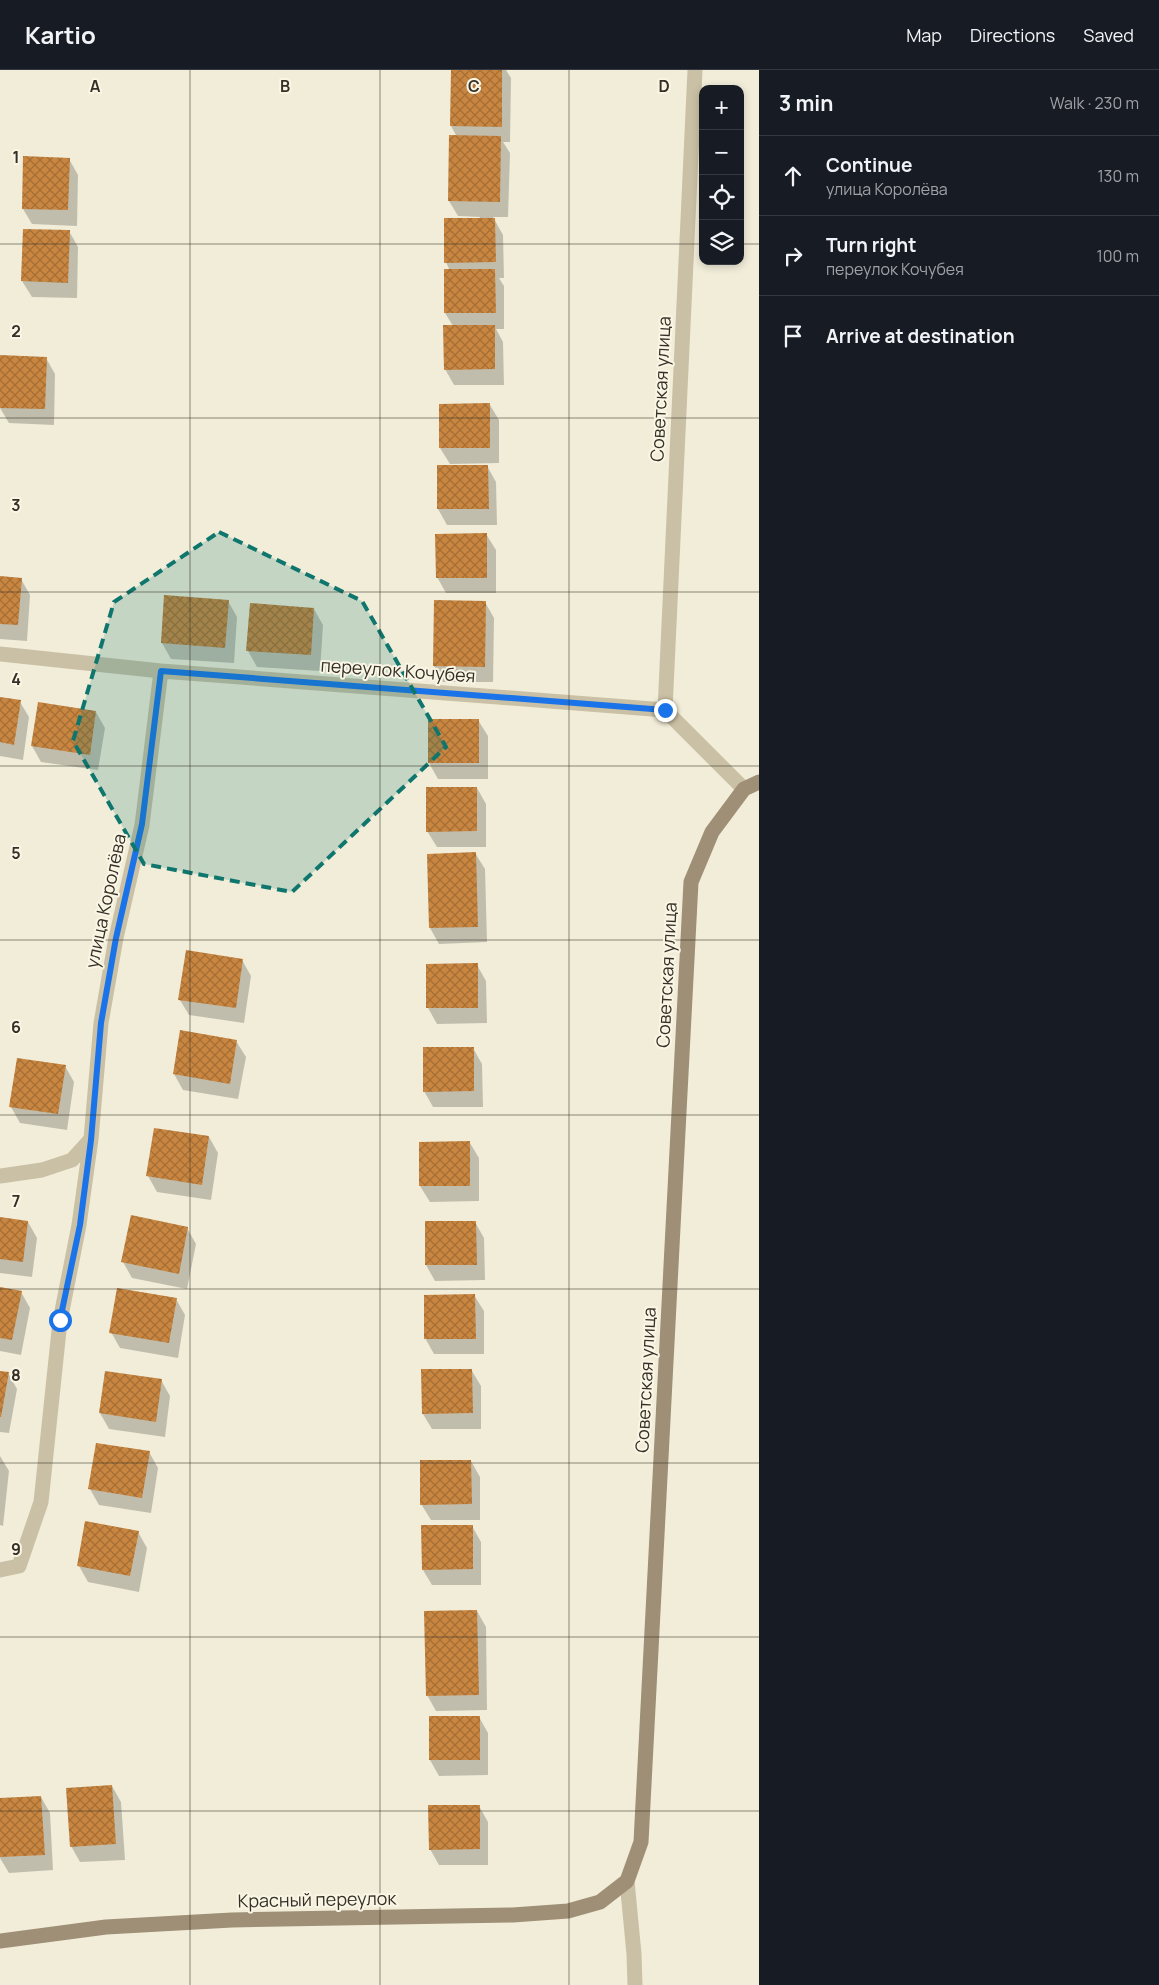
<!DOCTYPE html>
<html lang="en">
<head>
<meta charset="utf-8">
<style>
  body { margin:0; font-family:Manrope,sans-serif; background:#20242c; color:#f1f3f6 }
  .controls { position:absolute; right:15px; top:15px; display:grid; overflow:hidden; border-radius:10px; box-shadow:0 2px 8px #0003 }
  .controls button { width:45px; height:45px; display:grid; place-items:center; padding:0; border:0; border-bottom:1px solid #363941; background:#171b24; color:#f1f3f6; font:25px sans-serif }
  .stop { position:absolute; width:15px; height:15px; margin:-11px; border:4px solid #1a73e8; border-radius:50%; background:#fff }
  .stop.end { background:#1a73e8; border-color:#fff; box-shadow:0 1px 5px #0008 }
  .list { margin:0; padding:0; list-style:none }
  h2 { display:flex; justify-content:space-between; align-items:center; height:65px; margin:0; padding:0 20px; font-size:21px }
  h2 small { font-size:16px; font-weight:400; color:#9ea1a6 }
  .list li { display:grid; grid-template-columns:32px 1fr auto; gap:15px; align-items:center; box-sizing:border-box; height:80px; padding:0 20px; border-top:1px solid #363941 }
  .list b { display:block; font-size:19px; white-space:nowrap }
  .list p { margin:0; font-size:16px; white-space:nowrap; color:#9ea1a6 }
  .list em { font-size:16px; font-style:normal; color:#9ea1a6 }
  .icon { flex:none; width:28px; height:28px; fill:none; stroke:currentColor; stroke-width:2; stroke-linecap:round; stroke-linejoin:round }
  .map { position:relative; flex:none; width:759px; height:1915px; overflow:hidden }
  header { display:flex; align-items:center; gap:30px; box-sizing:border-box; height:70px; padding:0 25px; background:#171b24; border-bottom:1px solid #363941 }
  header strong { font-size:24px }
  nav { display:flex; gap:28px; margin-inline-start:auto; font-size:18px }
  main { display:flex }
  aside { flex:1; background:#171b24 }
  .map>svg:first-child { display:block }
  .shadow { fill:#0003 }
  .building { fill:url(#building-cross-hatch) }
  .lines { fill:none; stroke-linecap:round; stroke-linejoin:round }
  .street { stroke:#cac0a5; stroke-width:15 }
  .secondary { stroke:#9e8f76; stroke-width:15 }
  .route { stroke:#1a73e8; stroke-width:6 }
  .marked { fill:#0f766e; fill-opacity:0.2; stroke:#0f766e; stroke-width:4; stroke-dasharray:10 6; stroke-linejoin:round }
  .grid { fill:none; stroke:#352f26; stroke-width:1; stroke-opacity:0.55 }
  .labels { text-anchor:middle; stroke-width:4; stroke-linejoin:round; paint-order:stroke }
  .street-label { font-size:18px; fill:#352f26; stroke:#faf6e5 }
  .grid-label { font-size:16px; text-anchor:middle; font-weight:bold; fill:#352f26; stroke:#faf6e5; stroke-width:4; stroke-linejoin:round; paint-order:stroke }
</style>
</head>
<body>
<header>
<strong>Kartio</strong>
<nav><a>Map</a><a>Directions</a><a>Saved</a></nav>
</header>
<main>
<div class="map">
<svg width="759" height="1915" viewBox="0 0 759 1915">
  <defs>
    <pattern id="building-cross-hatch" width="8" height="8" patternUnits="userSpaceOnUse" patternTransform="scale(1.25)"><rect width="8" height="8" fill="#c98640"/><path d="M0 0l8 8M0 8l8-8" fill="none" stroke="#a46e35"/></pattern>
  </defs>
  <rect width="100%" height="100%" fill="#f2edd9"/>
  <path class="shadow" d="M452 0H506L511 8 510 72H503L510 83 508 147H493L503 165 504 208H499L504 216V259H496L503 272 504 315H454L445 299 453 256 445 243V201H450L446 192 480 149V147L458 146 449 131 457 67 451 56Z
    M69 89 78 105 77 156 32 154 23 139Z
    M69 161 78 177 77 228 32 227 22 211Z
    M46 288 55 304 54 355 9 353 0 338V321Z
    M440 335H490L499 350V393L450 394 440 378Z
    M487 396 496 412 497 455H447L438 439V397Z
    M486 464 496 480V523H446L437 507Z
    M0 507 21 509 30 525 27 571 0 569Z
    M228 531 237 547 234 593 171 589 162 573Z
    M485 532 494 548 493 612H443L434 596Z
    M314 539 323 555 320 601 257 597 248 581Z
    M0 628 20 632 29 647 23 690 0 686Z
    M96 642 105 658 98 700 41 692 32 676Z
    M478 650 488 666V709H438L429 693V651Z
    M477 718 486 734V777H437L427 761Z
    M475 783 485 799 487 872 439 874 430 858Z
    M242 890 251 906 244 953 189 945 180 930Z
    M477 895 486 911 487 953 437 954 428 938Z
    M236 971 246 987 238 1029 183 1020 174 1004Z
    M473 978 482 994 483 1037H433L424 1021Z
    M65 996 74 1012 67 1060 20 1053 11 1037Z
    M209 1067 218 1083 211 1130 157 1122 148 1106Z
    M470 1073 479 1088V1131L430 1132 420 1116Z
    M0 1148 28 1152 37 1168 32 1207 0 1203Z
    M475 1152 484 1168 485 1210 435 1211 426 1195Z
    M187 1158 196 1174 187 1219 132 1208 123 1192Z
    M0 1218 21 1222 30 1238 21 1285 0 1281Z
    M474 1225 484 1241V1284H434L425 1268Z
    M176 1229 185 1245 178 1288 120 1278 111 1262Z
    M472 1301 481 1316V1359H432L423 1344Z
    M0 1302 8 1303 17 1319 9 1363 0 1362Z
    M161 1310 170 1326 165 1367 109 1359 100 1343Z
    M149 1382 158 1398 151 1443 99 1435 90 1419Z
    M0 1386 9 1401 3 1456 0 1455Z
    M471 1391 480 1407V1450H431L421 1434Z
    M472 1456 481 1472V1515H432L423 1500Z
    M138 1462 147 1478 139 1522 88 1512 79 1496Z
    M477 1541 486 1557 487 1640 436 1641 427 1625Z
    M479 1647 488 1663V1705L439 1706 430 1690Z
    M112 1716 121 1732 125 1790 80 1792 71 1776Z
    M41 1727 50 1743 53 1800 9 1803 0 1788V1729Z
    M479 1736 488 1752V1795H439L430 1779Z"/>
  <path class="building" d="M451 0H502V57L450 56Z
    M449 65 501 66 500 132 448 131Z
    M23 86 70 88 68 140 22 139Z
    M444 148H495L496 192 444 193Z
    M23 159 70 160 68 213 21 211Z
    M444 199H495L496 243H444Z
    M443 255H495V299L444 300Z
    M0 285 47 287 45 339 0 338Z
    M490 333V378H439V334Z
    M437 395H488L489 439H437Z
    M487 463V508H436L435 464Z
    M0 506 22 508 18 555 0 554Z
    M164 525 229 530 225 578 161 573Z
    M434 530 486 531 485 597 433 596Z
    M250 533 314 538 311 585 246 581Z
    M0 627 21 630 14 675 0 672Z
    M38 632 96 641 90 685 31 676Z
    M428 649H479V693H428Z
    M426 717H477V761L426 762Z
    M476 782 478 857 429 858 427 784Z
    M186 880 243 889 236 938 178 930Z
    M478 893V938H426V894Z
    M180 960 237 970 230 1014 173 1004Z
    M423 977H474V1021L423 1022Z
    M17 988 66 995 58 1044 9 1037Z
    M154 1058 209 1066 202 1115 146 1106Z
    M470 1071V1116H419V1072Z
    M131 1145 188 1157 179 1204 121 1192Z
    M0 1147 28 1151 23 1192 0 1189Z
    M425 1151H476L477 1195H425Z
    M0 1217 22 1221 12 1270 0 1268Z
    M117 1218 177 1228 169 1273 109 1263Z
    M475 1224 476 1269H424V1225Z
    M421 1299H472L473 1343 422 1344Z
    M0 1301 9 1302 1 1347H0Z
    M105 1301 162 1309 156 1352 99 1343Z
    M96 1373 150 1381 142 1428 88 1419Z
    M420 1390H471L472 1434 420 1435Z
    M85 1451 139 1461 130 1506 77 1496Z
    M421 1455H473V1499L422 1500Z
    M477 1540 479 1625 426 1626 424 1541Z
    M429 1646H480V1690H429Z
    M112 1715 116 1774 70 1777 66 1718Z
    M41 1726 45 1785 0 1787V1728Z
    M428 1735H480V1779L429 1780Z"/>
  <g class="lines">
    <path class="street" d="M0 584 161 601 665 640 744 719
      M665 640 695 0
      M0 1106 42 1100 72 1090 91 1069
      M0 1500 19 1496 41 1432 60 1251 79 1155 91 1069 101 953 116 868 142 755 161 601
      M627 1811 634 1884 635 1915"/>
    <path class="secondary" d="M0 1871 106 1857 232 1850 513 1845 568 1841 600 1832 627 1811 641 1772 691 812 712 762 744 719 759 712"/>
  </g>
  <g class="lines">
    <path class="route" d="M60 1250 80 1155 91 1070 101 953 116 868 142 754 161 601 665 640"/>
  </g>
  <path class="marked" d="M219 462 362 531 446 677 292 822 144 794 73 671 114 532Z"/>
  <path class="grid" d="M190 0V1915M380 0V1915M569 0V1915M0 174H703M740 174H759M0 348H759M0 522H759M0 696H759M0 870H759M0 1045H759M0 1219H759M0 1393H759M0 1567H759M0 1741H759"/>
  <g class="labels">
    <g class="street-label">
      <text transform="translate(661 319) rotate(-87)" y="6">Советская улица</text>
      <text transform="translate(398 601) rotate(4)" y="6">переулок Кочубея</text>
      <text transform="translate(106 831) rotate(-78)" y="6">улица Королёва</text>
      <text transform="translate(667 905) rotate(-87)" y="6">Советская улица</text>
      <text transform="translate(646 1310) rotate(-87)" y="6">Советская улица</text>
      <text transform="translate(317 1830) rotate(-1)" y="6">Красный переулок</text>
    </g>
  </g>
  <g class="grid-label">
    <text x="95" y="22">A</text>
    <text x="285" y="22">B</text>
    <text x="474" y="22">C</text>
    <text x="664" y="22">D</text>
    <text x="16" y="93">1</text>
    <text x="16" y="267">2</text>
    <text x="16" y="441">3</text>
    <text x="16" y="615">4</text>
    <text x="16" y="789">5</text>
    <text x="16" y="963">6</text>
    <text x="16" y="1137">7</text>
    <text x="16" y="1311">8</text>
    <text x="16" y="1485">9</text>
  </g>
</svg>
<div class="controls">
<button>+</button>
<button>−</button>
<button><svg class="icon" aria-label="locate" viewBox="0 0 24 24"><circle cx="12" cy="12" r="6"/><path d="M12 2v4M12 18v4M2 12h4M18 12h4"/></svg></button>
<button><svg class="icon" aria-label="layers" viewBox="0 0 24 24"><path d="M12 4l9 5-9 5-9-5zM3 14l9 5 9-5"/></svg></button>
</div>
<div class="stop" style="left:60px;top:1250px"></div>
<div class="stop end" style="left:665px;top:640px"></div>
</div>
<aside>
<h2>3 min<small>Walk · 230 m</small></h2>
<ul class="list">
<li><svg class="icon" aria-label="ahead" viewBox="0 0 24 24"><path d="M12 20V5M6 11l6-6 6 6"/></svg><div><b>Continue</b><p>улица Королёва</p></div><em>130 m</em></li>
<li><svg class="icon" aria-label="right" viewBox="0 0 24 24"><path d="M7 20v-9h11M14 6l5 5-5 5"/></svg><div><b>Turn right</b><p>переулок Кочубея</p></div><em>100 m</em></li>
<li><svg class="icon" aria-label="arrive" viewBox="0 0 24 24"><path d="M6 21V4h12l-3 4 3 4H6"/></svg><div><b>Arrive at destination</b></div></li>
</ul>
</aside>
</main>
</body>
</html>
